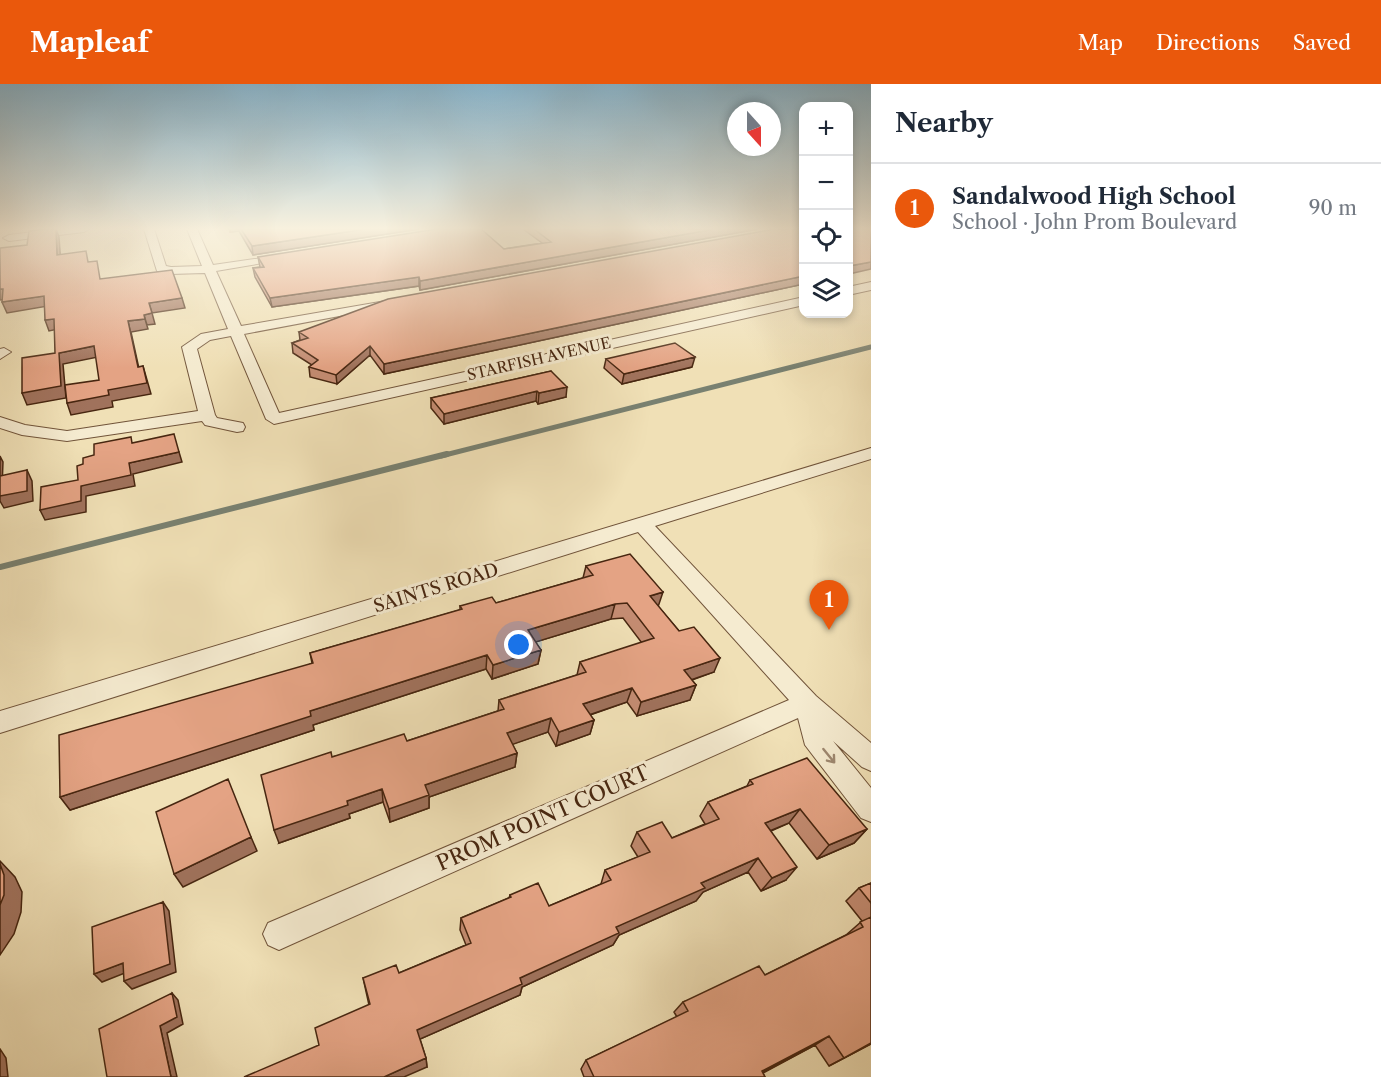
<!DOCTYPE html>
<html lang="en">
<head>
<meta charset="utf-8">
<style>
  body { margin:0; font-family:"Libre Caslon Text",serif; background:#f6f6f7; color:#1f2937 }
  .controls { position:absolute; right:18px; top:18px; display:grid; overflow:hidden; border-radius:12px; box-shadow:0 3px 9px #0003 }
  .controls button { width:54px; height:54px; display:grid; place-items:center; padding:0; border:0; border-bottom:2px solid #e0e1e3; background:#fff; color:#1f2937; font:30px sans-serif }
  .compass { position:absolute; left:727px; top:18px; width:54px; height:54px; border-radius:50%; background:#fff; box-shadow:0 3px 9px #0003; rotate:159deg }
  .you { position:absolute; left:519px; top:561px; width:21px; height:21px; margin:-15px; border:4px solid #fff; border-radius:50%; background:#1a73e8; box-shadow:0 0 0 9px #1a73e833 }
  .badge { display:grid; place-items:center; width:39px; height:39px; border-radius:50%; background:#ea580c; color:#fff; font-size:20px; font-weight:700 }
  .pin { position:absolute; translate:-50% -50px; filter:drop-shadow(0 2px 3px #0008) }
  .pin::after { content:''; position:absolute; top:32px; width:21px; height:18px; background:inherit; clip-path:polygon(0 0,100% 0,50% 100%) }
  .list { margin:0; padding:0; list-style:none }
  h2 { display:flex; justify-content:space-between; align-items:center; height:78px; margin:0; padding:0 24px; font-size:26px }
  h2 small { font-size:20px; font-weight:400; color:#747a83 }
  .list li { display:grid; grid-template-columns:39px 1fr auto; gap:18px; align-items:center; box-sizing:border-box; height:90px; padding:0 24px; border-top:2px solid #e0e1e3 }
  .list b { display:block; font-size:22px; white-space:nowrap }
  .list p { margin:0; font-size:20px; white-space:nowrap; color:#747a83 }
  .list em { font-size:20px; font-style:normal; color:#747a83 }
  .icon { flex:none; width:33px; height:33px; fill:none; stroke:currentColor; stroke-width:2; stroke-linecap:round; stroke-linejoin:round }
  .map { position:relative; flex:none; width:871px; height:993px; overflow:hidden }
  header { display:flex; align-items:center; gap:36px; box-sizing:border-box; height:84px; padding:0 30px; background:#ea580c; color:#fff }
  header strong { font-size:28px }
  nav { display:flex; gap:33px; margin-inline-start:auto; font-size:21px }
  main { display:flex }
  aside { flex:1; background:#fff }
  .map>svg:first-child { display:block }
  .lines { fill:none; stroke-linecap:round; stroke-linejoin:round }
  .stream-far1 { stroke:#798171; stroke-width:5 }
  .stream { stroke:#798171; stroke-width:6 }
  .minor-casing { stroke:#71543a; stroke-width:2 }
  .minor { fill:#f5ebd0; fill-rule:evenodd }
  .wall { fill:#c48c72; stroke:#472610; stroke-width:1.5 }
  .shaded-wall { fill:#a0725c; stroke:#472610; stroke-width:1.5 }
  .building { fill:#e4a384; stroke:#472610; stroke-width:1.5 }
  .oneway { stroke:#9e8870 }
  .labels { text-anchor:middle; stroke-width:6; stroke-linejoin:round; paint-order:stroke }
  .far-street-label { font-size:15px; fill:#472610; stroke:#f5ebd0 }
  .street-label { font-size:18px; fill:#472610; stroke:#f5ebd0 }
  .near-street-label { font-size:21px; fill:#472610; stroke:#f5ebd0 }
</style>
</head>
<body>
<header>
<strong>Mapleaf</strong>
<nav><a>Map</a><a>Directions</a><a>Saved</a></nav>
</header>
<main>
<div class="map">
<svg width="871" height="993" viewBox="0 0 871 993">
  <rect width="100%" height="100%" fill="#f0e0b6"/>
  <filter id="stains"><feTurbulence type="fractalNoise" baseFrequency=".00333" numOctaves="4"/><feColorMatrix values="0 0 0 0 .2 0 0 0 0 .09 0 0 0 0 .02 0 0 0 .5 -.17"/></filter>
  <radialGradient id="worn" r=".72"><stop offset=".6" stop-color="#630" stop-opacity="0"/><stop offset="1" stop-color="#630" stop-opacity=".3"/></radialGradient>
  <g class="lines">
    <path class="stream-far1" d="M441 372 871 263"/>
    <path class="stream" d="M0 483 447 370"/>
    <g class="minor-casing">
      <path id="minor" d="M57 145H89L84 148 9 157 3 154 9 151Z
        M144 145H154L166 182 171 183 202 182 187 145H197L213 181 290 170V174L286 175 216 187 241 242 403 214 404 217 398 221 244 250 279 329 804 213V221L274 340 266 335 231 252 210 256 197 265 215 331 217 334 243 339 245 343 243 347 237 348 205 341 202 337 67 357 22 351 0 344V333L25 341 67 347 198 327 182 263 201 250 228 245 205 189 170 190 157 187Z
        M871 198V206L848 211V203Z
        M4 264 11 268 0 275V265Z
        M871 364V375L655 442 816 612 871 659V687L862 683 833 657 871 704V738L861 734 805 661 798 634 290 861 279 866 268 861 263 850 268 839 789 616 638 448 0 649V627Z"/>
    </g>
    <use href="#minor" class="minor"/>
  </g>
  <path class="wall" d="M229 145H419L253 171 239 147 230 148Z
    M523 145H758L420 206 419 202 272 223 255 193 253 184 260 183 258 173 504 165 542 159Z
    M804 145V200L384 290 370 271 337 300 310 293 309 283 312 281 293 269 292 259 300 256 299 248Z
    M606 275 692 283 622 300 604 284Z
    M551 287 566 313 538 320 536 317 444 340 431 324V314Z
    M586 482 658 522 714 588 692 596 696 601 690 616 637 632 627 618 590 631 594 636 590 650 556 662 548 648 512 660 517 669 515 683 429 713V724L390 738 383 718 349 730 350 734 279 759 332 673 407 657 498 627 499 616 577 591 580 578 642 559 623 534 611 535 535 558 541 566 538 580 492 595 486 585 313 641 314 646 70 726 312 579 310 569 460 526V522L496 519 583 494Z
    M750 696 867 745 854 759 817 775 789 739 771 747 786 796 761 807 748 788 703 808 696 817 619 851 613 861 522 903 520 911 420 955 426 974 427 983 319 961 369 921 363 894 399 889 466 861 460 846 461 834 509 814 510 811 549 822 601 800 605 786 638 773 631 762 637 748 672 754 705 740 700 732 708 718 747 702Z
    M871 799V960L829 982 815 961 763 989 765 993H584L581 985 586 976 677 933 674 928 683 918 765 891 846 851 862 837 846 817 859 804Z"/>
  <path class="shaded-wall" d="M56 145 59 153 61 181 57 171Z
    M230 145H239V147L230 148Z
    M366 145H419L253 171 252 162Z
    M715 145H758L420 206V197Z
    M871 178V185L849 190V182Z
    M804 192V200L384 290V280Z
    M419 193V202L272 223 270 214Z
    M0 205H3L8 215 0 216Z
    M44 212 48 222 7 229 2 218Z
    M182 214 185 224 152 229 149 219Z
    M152 229 155 240 147 241 144 231Z
    M54 235 58 245 49 247 45 236Z
    M145 235 148 245 131 248 141 294 138 283 128 237Z
    M94 262 98 273 63 280 66 314 27 321 22 309 59 269Z
    M370 262V271L337 300 336 291Z
    M695 273 692 283 622 300 624 290Z
    M143 282 151 310 112 317 113 323 71 331 67 319Z
    M567 303 566 313 538 320 539 309Z
    M537 307 536 317 444 340V330Z
    M179 368 182 378 133 390 135 402 86 412V428L45 436 40 426 81 402 129 379Z
    M0 372 3 378 2 404 0 405Z
    M27 386 32 397 33 417 4 424 0 417V412Z
    M663 508 658 523 650 512Z
    M615 520 611 535 526 561 528 546Z
    M541 566 538 580 492 595 493 581Z
    M487 571 486 585 313 641 314 646 70 726 60 713 310 627Z
    M720 574 714 588 679 600 684 586Z
    M696 601 690 616 637 632 641 618Z
    M632 604 627 618 580 634 583 620Z
    M551 634 548 648 505 663 507 649Z
    M594 636 590 650 556 662 559 648Z
    M517 669 515 683 429 713V724L390 738 389 725 425 701Z
    M382 705 383 718 349 730 350 734 279 759 274 746 347 717Z
    M800 725 789 739 755 753 765 739Z
    M867 745 854 759 817 775 829 761Z
    M251 753 257 767 183 803 174 790Z
    M758 774 748 788 703 808 696 817 619 851 613 861 522 903 520 911 418 956 417 946 520 894 616 843 701 799Z
    M0 777 15 793 22 808 21 828 14 850 0 871Z
    M797 783 786 796 761 807 772 794Z
    M163 818 169 827 176 888 132 905 124 897Z
    M123 879 130 887 102 898 94 890Z
    M172 909 178 916 183 940 167 949 177 993H171L160 942Z
    M829 952 815 961 754 993 762 987Z
    M871 959V960L829 982 844 974Z
    M0 965 6 974 8 993H0Z
    M426 974 427 983 404 993H384Z"/>
  <path class="building" d="M47 145H56L57 171 86 167 88 178 97 177 100 195 172 186 182 214 149 219 152 229 144 231 145 235 128 237 138 283 143 282 147 299 108 306 109 311 67 319 65 301 99 296 94 262 59 269 61 302 22 309V274L55 269 54 235 45 236 44 212 2 218 3 205H0V164L27 161 29 147Z
    M241 145H366L252 162Z
    M437 145H481L504 165 551 158 534 145H715L420 197 419 193 270 214 253 184 264 183 258 173Z
    M775 145H804V192L384 280 370 262 336 291 309 283 318 276 292 259 308 254 299 248 388 215Z
    M849 145H871V178L849 182Z
    M675 259 695 273 624 290 606 275Z
    M551 287 567 303 539 309 537 307 444 330 431 314Z
    M174 350 179 368 129 379 131 391 81 402V417L40 426 41 403 78 396 77 382 83 380V374L94 371V360L131 353 132 359Z
    M27 386V407L0 412V392Z
    M630 470 663 508 650 512 679 547 694 543 720 574 684 586 696 601 641 618 632 604 583 620 594 636 559 648 551 634 507 649 517 669 425 701 429 711 389 725 382 705 347 717 348 721 274 746 261 691 331 668 332 673 404 650 407 657 504 625 499 616 586 588 580 578 654 554 627 519 615 520 528 546 541 566 493 581 487 571 310 627 311 632 60 713 59 651 313 579 310 569 462 525 460 522 492 513 496 519 593 491 586 482Z
    M807 674 867 745 829 761 800 725 765 739 797 783 772 794 758 774 701 799 705 804 616 843 619 849 520 894 522 900 417 946 426 974 384 993H244L319 961 315 944 370 920 363 894 396 881 399 889 471 859 461 834 511 813 510 811 538 799 549 822 611 796 605 786 650 768 637 748 662 738 672 754 719 735 708 718 753 700 750 696Z
    M228 695 251 753 174 790 156 728Z
    M0 780 4 791V811L0 821Z
    M871 799V819L859 804Z
    M163 818 170 880 124 897 123 879 94 890 92 843Z
    M871 833V959L844 974 829 952 762 987 765 993H594L586 976 688 927 683 918 759 882 765 891 863 843 860 838Z
    M172 909 177 933 160 942 171 993H107L99 945Z"/>
  <defs><path id="oneway-shaft" d="M-6 0H5M1.5-3L5.5 0L1.5 3" fill="none" stroke-width="1.6" stroke-linecap="round" stroke-linejoin="round" transform="scale(1.5)"/></defs>
  <use class="oneway" href="#oneway-shaft" transform="translate(829 672) rotate(51)"/>
  <linearGradient id="sky" x2="0" y2="1"><stop stop-color="#89b8d2"/><stop offset="0.51" stop-color="#f8f1de"/><stop offset="1" stop-color="#f8f1de" stop-opacity="0"/></linearGradient>
  <rect width="871" height="284" fill="url(#sky)"/>
  <g class="labels">
    <g class="far-street-label">
      <text transform="translate(539 275) rotate(-13)" y="5">STARFISH AVENUE</text>
    </g>
    <g class="street-label">
      <text transform="translate(436 504) rotate(-17)" y="6">SAINTS ROAD</text>
    </g>
    <g class="near-street-label">
      <text transform="translate(543 734) rotate(-24)" y="7">PROM POINT COURT</text>
    </g>
  </g>
  <rect width="100%" height="100%" filter="url(#stains)"/>
  <rect width="100%" height="100%" fill="url(#worn)"/>
</svg>
<div class="controls">
<button>+</button>
<button>−</button>
<button><svg class="icon" aria-label="locate" viewBox="0 0 24 24"><circle cx="12" cy="12" r="6"/><path d="M12 2v4M12 18v4M2 12h4M18 12h4"/></svg></button>
<button><svg class="icon" aria-label="layers" viewBox="0 0 24 24"><path d="M12 4l9 5-9 5-9-5zM3 14l9 5 9-5"/></svg></button>
</div>
<svg class="compass" viewBox="-18 -18 36 36"><path d="M0-13l5 13h-10z" fill="#e53935"/><path d="M0 13l5-13h-10z" fill="#747a83"/></svg>
<div class="you"></div>
<div class="pin badge" style="left:829px;top:546px">1</div>
</div>
<aside>
<h2>Nearby<small></small></h2>
<ul class="list">
<li><span class="badge">1</span><div><b>Sandalwood High School</b><p>School · John Prom Boulevard</p></div><em>90 m</em></li>
</ul>
</aside>
</main>
</body>
</html>
